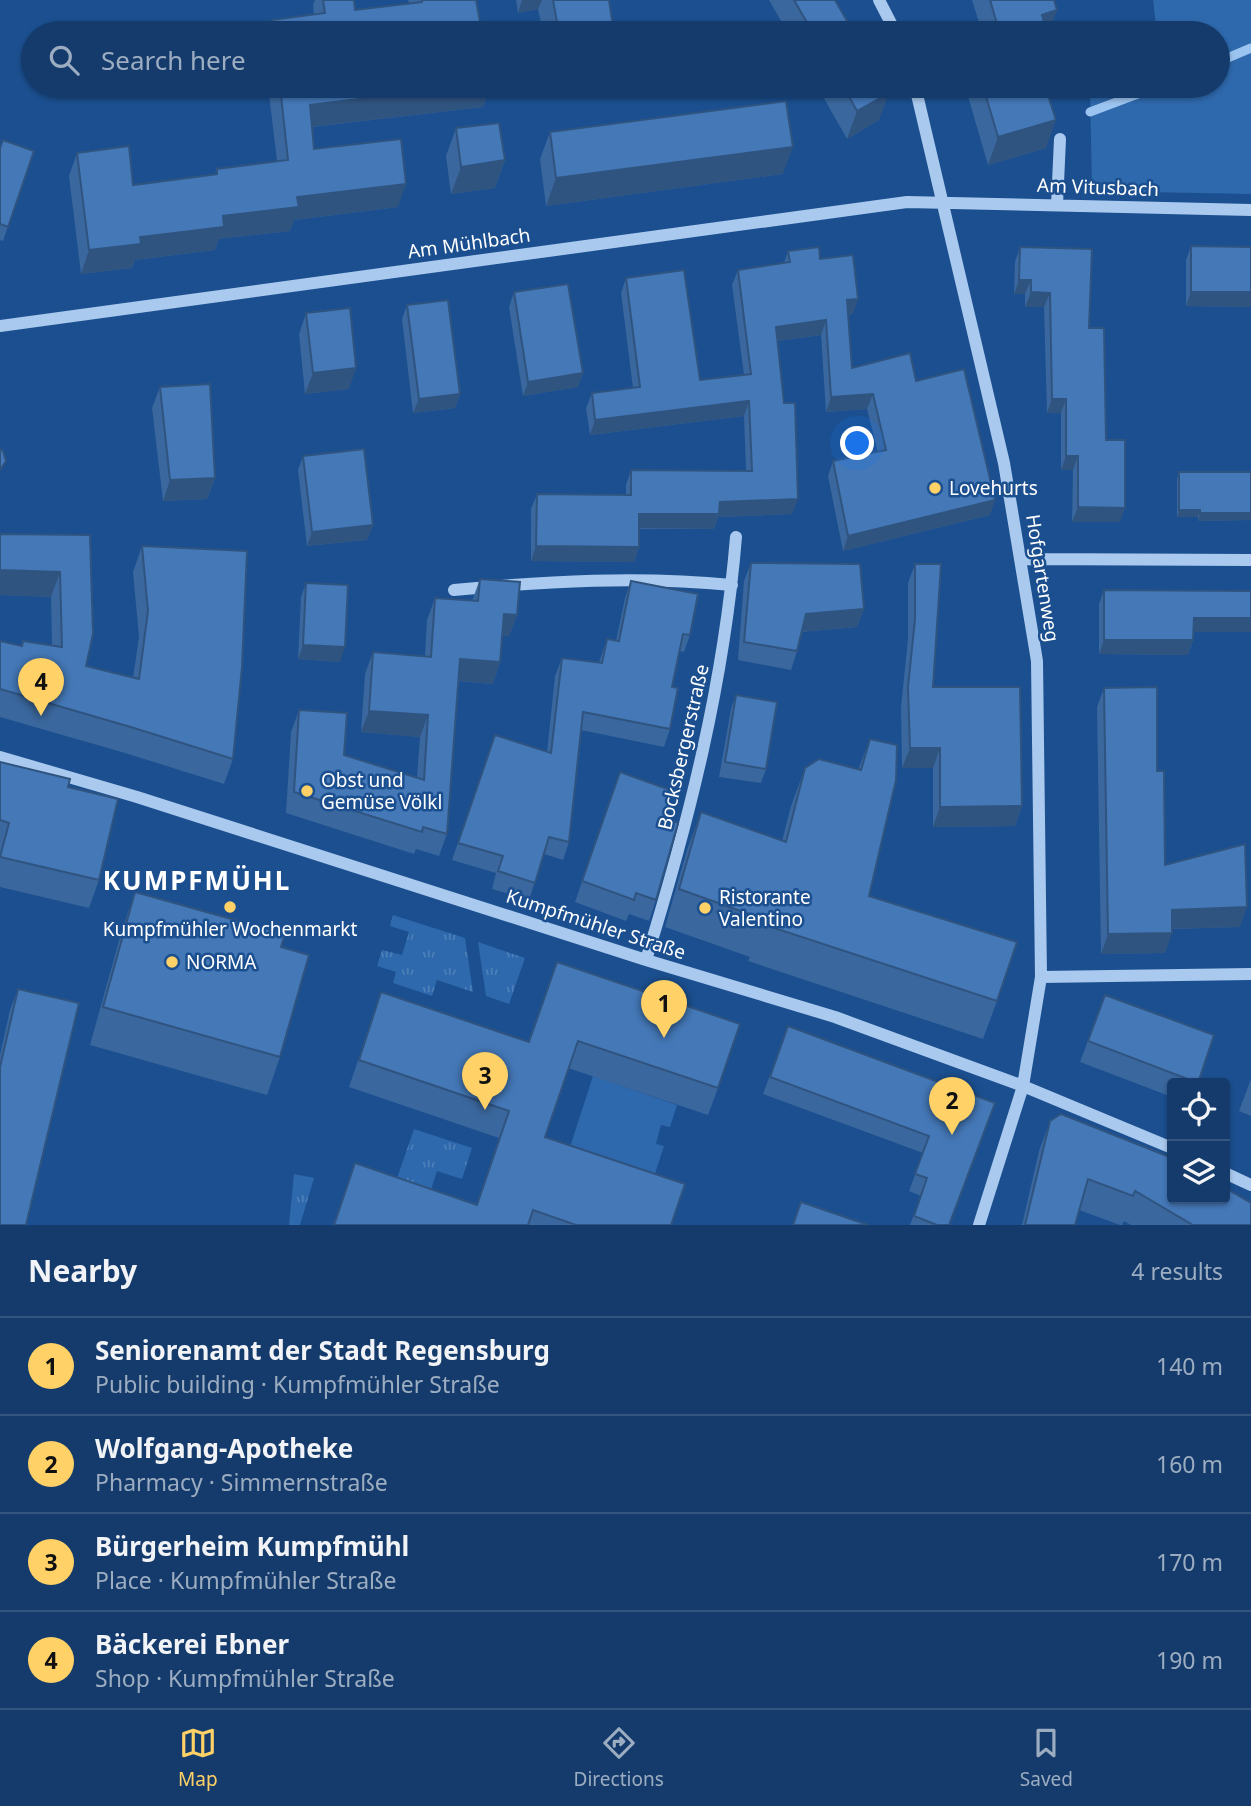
<!DOCTYPE html>
<html lang="en">
<head>
<meta charset="utf-8">
<style>
  body { margin:0; font-family:"Noto Sans",sans-serif; background:#1d4271; color:#f1f3f6 }
  .controls { position:absolute; right:21px; bottom:21px; display:grid; overflow:hidden; border-radius:7px; box-shadow:0 2px 5px #0004 }
  .controls button { width:63px; height:63px; display:grid; place-items:center; padding:0; border:0; border-bottom:2px solid #33557e; background:#143b6b; color:#f1f3f6; font:35px sans-serif }
  .you { position:absolute; left:858px; top:444px; width:24px; height:24px; margin:-18px; border:5px solid #fff; border-radius:50%; background:#1a73e8; box-shadow:0 0 0 10px #1a73e833 }
  .badge { display:grid; place-items:center; width:46px; height:46px; border-radius:50%; background:#ffd166; color:#111; font-size:23px; font-weight:700 }
  .pin { position:absolute; translate:-50% -58px; filter:drop-shadow(0 2px 4px #0008) }
  .pin::after { content:''; position:absolute; top:37px; width:24px; height:21px; background:inherit; clip-path:polygon(0 0,100% 0,50% 100%) }
  .list { margin:0; padding:0; list-style:none }
  h2 { display:flex; justify-content:space-between; align-items:center; height:91px; margin:0; padding:0 28px; font-size:30px }
  h2 small { font-size:23px; font-weight:400; color:#9dadc1 }
  .list li { display:grid; grid-template-columns:46px 1fr auto; gap:21px; align-items:center; box-sizing:border-box; height:98px; padding:0 28px; border-top:2px solid #33557e }
  .list b { display:block; font-size:26px; white-space:nowrap }
  .list p { margin:0; font-size:23px; white-space:nowrap; color:#9dadc1 }
  .list em { font-size:23px; font-style:normal; color:#9dadc1 }
  .icon { flex:none; width:38px; height:38px; fill:none; stroke:currentColor; stroke-width:2; stroke-linecap:round; stroke-linejoin:round }
  .map { position:relative; flex:none; width:1251px; height:1225px; overflow:hidden }
  .search { position:absolute; background:#143b6b; box-shadow:0 2px 5px #0004; left:21px; right:21px; top:21px; height:77px; display:flex; align-items:center; gap:18px; box-sizing:border-box; padding:0 24px; border-radius:38px; color:#9dadc1; font-size:26px }
  .sheet { height:483px; background:#143b6b }
  nav { display:flex; justify-content:space-around; align-items:center; box-sizing:border-box; height:98px; border-top:2px solid #33557e; background:#143b6b; font-size:19px; color:#9dadc1 }
  nav a { display:grid; justify-items:center; gap:4px }
  nav .on { color:#ffd166 }
  .map>svg:first-child { display:block }
  .grass { fill:url(#grass-tufts) }
  .green { fill:#2e69ad }
  .lines { fill:none; stroke-linecap:round; stroke-linejoin:round }
  .stream { stroke:#9cc4f0; stroke-width:9 }
  .minor { stroke:#a9c9ee; stroke-width:12 }
  .wall { fill:#3a679d }
  .shaded-wall { fill:#305480 }
  .building { fill:#4478b7; stroke:#305480; stroke-width:2 }
  .poi-dot { fill:#ffd166; stroke:#1b4f8f; stroke-width:2.5 }
  .labels { text-anchor:middle; stroke-width:5; stroke-linejoin:round; paint-order:stroke }
  .street-label { font-size:19px; fill:#fff; stroke:#1b4f8f }
  .poi-label { font-size:19px; fill:#fff; stroke:#1b4f8f; text-anchor:start }
  .district-label { font-size:26px; font-weight:bold; letter-spacing:2px; fill:#fff; stroke:#1b4f8f }
</style>
</head>
<body>
<div class="map">
<svg width="1251" height="1225" viewBox="0 0 1251 1225">
  <defs>
    <pattern id="grass-tufts" width="24" height="20" patternUnits="userSpaceOnUse" patternTransform="scale(1.75)"><rect width="24" height="20" fill="#2e69ad"/><path d="M3 7l-1-3M5 7V3M7 7l1-3M15 17l-1-3M17 17v-4M19 17l1-3" fill="none" stroke="#4d80b9"/></pattern>
  </defs>
  <rect width="100%" height="100%" fill="#1b4f8f"/>
  <path class="grass" d="M393 915 465 938 473 992 437 980 432 996 393 983 396 972 377 966 382 950 402 955 409 932 390 926Z
    M478 942 525 958 509 1004 486 996Z
    M414 1129 472 1148 462 1179 437 1171 428 1199 394 1187Z
    M294 1174 314 1178 300 1225H289Z"/>
  <path class="green" d="M1153 0H1251V194L1092 191 1090 86H1218V33H1157Z
    M593 1076 677 1105 670 1127 661 1125 656 1144 664 1146 653 1180 568 1153Z"/>
  <g class="lines">
    <path class="stream" d="M1218 62 1251 48
      M1090 112 1159 86"/>
    <path class="minor" d="M879 0 896 33
      M915 86 1004 463 1037 661 1041 977 1023 1086 979 1225
      M1057 205 1060 139
      M0 326 907 202 1251 210
      M1022 559 1251 560
      M454 590C548 581 639 576 732 585
      M0 757 137 797 646 960 835 1017 1023 1086 1172 1148
      M646 960C689 821 724 683 736 537
      M1041 977 1251 974
      M1225 1173 1251 1185"/>
  </g>
  <path class="wall" d="M315 0H354L355 10 409 4 408 0H476L482 33H267L272 20 314 15 313 5Z
    M516 0H609L614 33H543L538 9 518 13Z
    M769 0H835L854 33H788Z
    M972 0H1054L1049 33 982 32Z
    M268 86H490L483 107 312 127 314 149 398 207 294 220 290 231 219 239 215 250 135 260 132 268 81 274 69 176 77 153 133 185 215 175 217 169 277 161Z
    M817 86H885L879 120 847 139Z
    M965 86H1050L1047 93 1046 148 988 165Z
    M456 128 505 160 495 188 451 194 446 156Z
    M550 132 783 174 546 206 540 159Z
    M0 148 34 151 3 241 0 240Z
    M1191 246 1251 247V307L1186 306V260Z
    M1020 247 1089 328 1120 522H1072L1073 470H1061V413H1047L1044 307H1025V294H1014L1015 262Z
    M788 251 820 259 853 314 848 315 852 368 916 381 990 515 843 551 828 476 833 461 878 452 867 409 826 412 821 335 777 341 792 514 718 517 714 529H639V547L634 562 531 561V509L537 494 626 495V485L631 470 746 471 744 416 590 435 586 408 592 393 633 388 621 293 626 278 700 380 744 375 732 285 738 270 784 263Z
    M514 292 583 373 578 387 523 396 509 307Z
    M407 305 460 394 455 408 413 413 402 319Z
    M306 313 349 389 305 394 299 334Z
    M160 387 215 478 207 499 163 501 152 408Z
    M303 456 373 525 367 540 307 546 298 470Z
    M1179 472H1251V520L1198 521V517H1177V479Z
    M0 534 90 535 86 666 133 678 139 637 133 572 142 546 233 759 224 784 125 753 0 717V641L21 646 23 641 52 646 51 597 0 595Z
    M751 563 864 609 857 627 802 632 797 651 791 670 738 660 744 581Z
    M915 564 933 687 1022 806 1015 826 933 827V768H902L901 707 908 639V583Z
    M480 579 517 615 509 636H502L500 662 493 684 458 681 447 834 439 856 416 849 414 854 286 813 291 732 299 710 344 755 417 778 420 737 361 732 365 674 373 652 425 656 427 620 435 598 472 601Z
    M631 581 690 635 684 652 680 651 672 687 670 729 664 747 581 730 569 842 563 860 544 854 529 900 492 889 496 873 452 860 495 735 547 752 555 676 562 658 599 662 607 639 616 641 625 598Z
    M306 583 340 662 298 659 301 597Z
    M1104 590 1251 632H1194L1193 640 1188 655 1099 654V604Z
    M1104 688 1157 771 1165 865 1240 927 1172 929 1165 953 1101 954 1097 707Z
    M736 695 766 769 761 783 719 777 731 709Z
    M870 739 869 896 997 1001 983 1039 748 961 750 957 665 927 687 850 701 812 782 841 791 806 805 768 858 770Z
    M0 762 68 787 99 880 89 908 0 887Z
    M620 772 664 817 656 900 649 921 629 914 626 921 575 902Z
    M135 892 281 947 280 1057 267 1095 90 1045 122 930Z
    M557 962 718 1088 708 1115 568 1068 545 1137 671 1225H333L355 1163 477 1204 499 1138 349 1087 381 992 528 1042Z
    M18 989 0 1225V1055L10 1010Z
    M1105 995 1198 1083H1172V1097L1080 1062Z
    M788 1026 995 1103 949 1225H910L921 1196 909 1191 923 1153 763 1094Z
    M1251 1079V1116L1239 1111Z
    M1050 1121 1251 1225H1131L1124 1221 1122 1225H1120L1079 1210 1075 1225H1022L1039 1151Z"/>
  <path class="shaded-wall" d="M522 0H542L538 9 518 13Z
    M1057 10 1049 33H1035L1042 15Z
    M470 86H490L483 107 301 128 310 105Z
    M889 93 879 120 847 139 857 111Z
    M1056 120 1046 148 988 165 998 137Z
    M793 147 783 174 546 206 556 178Z
    M505 160 495 188 451 194 461 167Z
    M406 184 398 207 294 220 290 231 219 239 215 250 135 260 132 268 81 274 89 250 297 197Z
    M1019 280H1031L1025 294H1014Z
    M1031 292 1050 293 1044 307H1025Z
    M1191 292H1251V307L1186 306Z
    M858 299 853 314 842 315 847 300Z
    M826 320 821 335 770 342 776 327Z
    M356 368 349 389 305 394 313 373Z
    M583 373 578 387 523 396 528 382Z
    M460 394 455 408 413 413 419 399Z
    M873 394 867 409 826 412 831 397Z
    M1052 399H1066L1061 413H1047Z
    M749 401 744 416 590 435 595 420Z
    M1066 456H1078L1073 470H1061Z
    M215 478 207 499 163 501 170 480Z
    M798 499 792 514 718 517 714 529 634 528 639 514 720 502Z
    M995 500 990 515 843 551 848 536Z
    M1078 507 1125 508 1120 522H1072Z
    M1179 510H1200L1198 517H1177Z
    M1200 513H1251V520L1198 521Z
    M373 525 367 540 307 546 312 532Z
    M536 546 639 547 634 562 531 561Z
    M0 570 60 572 51 597 0 595Z
    M864 609 857 627 799 632 806 614Z
    M504 614 517 615 509 636H496Z
    M1194 618H1251V632H1189Z
    M1104 640H1193L1188 655 1099 654Z
    M303 645 345 647 340 662 298 659Z
    M460 659 500 662 493 684 452 680Z
    M369 711 428 715 420 737 361 732Z
    M910 748H940L933 768H902Z
    M1022 806 1015 826 933 827 940 807Z
    M1247 907 1240 927 1165 929 1172 910Z
    M1172 933 1165 953 1101 954 1108 934Z"/>
  <path class="building" d="M323 0H354L355 10 422 2V0H476L482 33H273L272 20 325 13Z
    M553 0H609L614 33H559Z
    M794 0H835L854 33H813Z
    M990 0H1054L1057 10 1042 15 1047 33H979L998 27Z
    M756 25 757 33H708Z
    M280 86H470L310 105 314 149 401 139 406 184 297 197 299 207 223 216 224 227 140 237 141 244 89 250 77 153 129 146 133 185 217 174V169L288 160Z
    M843 86H885L889 93 857 111Z
    M983 86H1045L1056 120 998 137Z
    M786 101 793 147 556 178 550 132Z
    M499 123 505 160 461 167 456 128Z
    M3 140 34 151 8 227 0 224V148Z
    M1191 246 1251 247V292H1191Z
    M819 247 820 259 853 255 858 299 847 300 852 368 910 353 916 381 964 369 995 500 848 536 833 461 886 450 873 394 831 397 826 320 776 327 784 403H795L798 499 720 502 719 514H639V547L536 546 537 494 631 495V470L752 471 749 401 595 420 592 393 640 387 626 278 684 270 700 380 751 374 738 270 790 262 788 251Z
    M1020 247 1092 249 1089 328H1104L1106 440H1125V508L1078 507V456H1066V399H1052L1050 293 1031 292V280H1019Z
    M568 284 583 373 528 382 514 292Z
    M448 300 460 394 419 399 407 305Z
    M350 308 356 368 313 373 306 313Z
    M210 384 215 478 170 480 160 387Z
    M0 449 3 451 6 461 0 470Z
    M364 449 373 525 312 532 303 456Z
    M1179 472H1251V513H1200V510H1179Z
    M0 534 90 535 93 634 86 666 139 679 148 611 142 546 247 551 242 667 233 759 134 728 0 689V641L22 646 23 641 62 647 60 572 0 570Z
    M751 563 860 564 864 609 806 614 797 651 744 642Z
    M915 564H941L933 687H1020L1022 806 940 807V748H910L908 687 915 619Z
    M480 579 520 582 517 615 504 614 500 662 460 659 447 834 423 827 422 832 294 792 299 710 347 713 344 755 424 780 428 715 369 711 373 652 431 657 435 598 478 601Z
    M631 581 698 594 690 635 683 634 672 687 678 688 670 729 583 712 569 842 549 837 535 883 498 871 503 856 458 843 495 735 551 753 562 658 602 663 607 639 619 641Z
    M306 583 348 585 345 647 303 645Z
    M1104 590 1251 591V618H1194L1193 640H1104Z
    M1157 687V771H1164L1165 865 1245 844 1247 907 1172 910V933L1108 934 1104 688Z
    M736 695 777 702 766 769 725 762Z
    M870 739 897 745 896 780 869 896 1017 942 997 1001 762 924 763 919 679 889 701 812 786 842 805 768 819 759 861 770Z
    M0 762 70 779 68 787 118 799 99 880 0 857 9 823 0 820Z
    M620 772 673 791 664 817 678 823 656 900 636 893 634 900 582 881Z
    M135 892 285 934 281 947 309 955 280 1057 103 1007Z
    M557 962 740 1024 718 1088 578 1041 545 1137 685 1184 671 1225H576L533 1210 528 1225H334L355 1163 477 1205 509 1111 359 1060 381 992 529 1042Z
    M18 989 79 1003 26 1225H0V1067Z
    M1105 995 1214 1035 1198 1083 1088 1041Z
    M788 1026 995 1103 949 1225H937L914 1216 927 1178 915 1174 929 1136 770 1077Z
    M1061 1114 1172 1158V1199H1225V1188L1251 1203V1225H1193L1135 1191 1133 1196 1088 1179 1075 1225H1025L1050 1121Z
    M801 1202 868 1225H793Z"/>
  <g class="poi-dot">
    <circle cx="935" cy="488" r="7"/>
    <circle cx="307" cy="791" r="7"/>
    <circle cx="230" cy="907" r="7"/>
    <circle cx="705" cy="908" r="7"/>
    <circle cx="172" cy="962" r="7"/>
  </g>
  <g class="labels">
    <g class="street-label">
      <text transform="translate(1098 187) rotate(2)" y="7">Am Vitusbach</text>
      <text transform="translate(469 243) rotate(-8)" y="7">Am Mühlbach</text>
      <text transform="translate(1043 578) rotate(81)" y="7">Hofgartenweg</text>
      <text transform="translate(683 747) rotate(-77)" y="7">Bocksbergerstraße</text>
      <text transform="translate(596 924) rotate(18)" y="7">Kumpfmühler Straße</text>
    </g>
    <g class="poi-label">
      <text x="949" y="495">Lovehurts</text>
      <text x="321" y="787">Obst und<tspan x="321" dy="22">Gemüse Völkl</tspan></text>
      <text x="719" y="904">Ristorante<tspan x="719" dy="22">Valentino</tspan></text>
      <text x="230" y="936" text-anchor="middle">Kumpfmühler Wochenmarkt</text>
      <text x="186" y="969">NORMA</text>
    </g>
    <g class="district-label">
      <text x="197" y="890">KUMPFMÜHL</text>
    </g>
  </g>
</svg>
<div class="controls">
<button><svg class="icon" aria-label="locate" viewBox="0 0 24 24"><circle cx="12" cy="12" r="6"/><path d="M12 2v4M12 18v4M2 12h4M18 12h4"/></svg></button>
<button><svg class="icon" aria-label="layers" viewBox="0 0 24 24"><path d="M12 4l9 5-9 5-9-5zM3 14l9 5 9-5"/></svg></button>
</div>
<div class="you"></div>
<div class="pin badge" style="left:664px;top:1038px">1</div>
<div class="pin badge" style="left:952px;top:1135px">2</div>
<div class="pin badge" style="left:485px;top:1110px">3</div>
<div class="pin badge" style="left:41px;top:716px">4</div>
<div class="search"><svg class="icon" aria-label="search" viewBox="0 0 24 24"><circle cx="10" cy="10" r="6"/><path d="M15 15l6 6"/></svg>Search here</div>
</div>
<section class="sheet">
<h2>Nearby<small>4 results</small></h2>
<ul class="list">
<li><span class="badge">1</span><div><b>Seniorenamt der Stadt Regensburg</b><p>Public building · Kumpfmühler Straße</p></div><em>140 m</em></li>
<li><span class="badge">2</span><div><b>Wolfgang-Apotheke</b><p>Pharmacy · Simmernstraße</p></div><em>160 m</em></li>
<li><span class="badge">3</span><div><b>Bürgerheim Kumpfmühl</b><p>Place · Kumpfmühler Straße</p></div><em>170 m</em></li>
<li><span class="badge">4</span><div><b>Bäckerei Ebner</b><p>Shop · Kumpfmühler Straße</p></div><em>190 m</em></li>
</ul>
</section>
<nav>
<a class="on"><svg class="icon" aria-label="map" viewBox="0 0 24 24"><path d="M3 6l6-2 6 2 6-2v14l-6 2-6-2-6 2zM9 4v14M15 6v14"/></svg>Map</a>
<a><svg class="icon" aria-label="directions" viewBox="0 0 24 24"><path d="M12 3l9 9-9 9-9-9zM9 14v-3h6M13 9l2 2-2 2"/></svg>Directions</a>
<a><svg class="icon" aria-label="saved" viewBox="0 0 24 24"><path d="M7 4h10v16l-5-4-5 4z"/></svg>Saved</a>
</nav>
</body>
</html>
